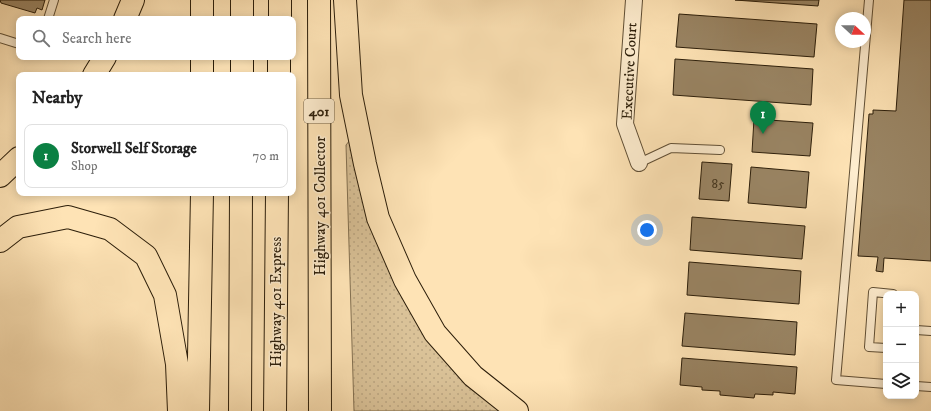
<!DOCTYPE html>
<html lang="en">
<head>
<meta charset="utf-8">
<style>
  body { margin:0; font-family:"IM FELL DW Pica",serif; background:#f6f6f6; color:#222 }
  .controls { position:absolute; right:12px; bottom:12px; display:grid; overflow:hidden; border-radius:8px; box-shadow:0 2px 10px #0003 }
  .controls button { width:36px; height:36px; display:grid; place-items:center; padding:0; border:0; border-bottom:1px solid #e0e0e0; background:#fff; color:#222; font:20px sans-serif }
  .compass { position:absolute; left:835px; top:12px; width:36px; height:36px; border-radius:50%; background:#fff; box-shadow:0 2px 10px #0003; rotate:111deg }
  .you { position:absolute; left:647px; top:230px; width:14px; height:14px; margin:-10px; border:3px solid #fff; border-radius:50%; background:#1a73e8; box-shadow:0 0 0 6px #1a73e833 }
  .badge { display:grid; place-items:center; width:26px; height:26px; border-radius:50%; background:#0b8043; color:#fff; font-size:13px; font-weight:700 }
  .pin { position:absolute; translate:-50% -33px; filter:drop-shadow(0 1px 2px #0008) }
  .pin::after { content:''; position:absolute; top:21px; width:14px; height:12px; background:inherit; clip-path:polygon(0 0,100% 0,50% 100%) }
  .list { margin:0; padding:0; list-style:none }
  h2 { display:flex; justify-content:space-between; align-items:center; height:52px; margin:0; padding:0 16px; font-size:17px }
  h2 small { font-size:13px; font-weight:400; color:#767676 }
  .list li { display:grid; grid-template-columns:26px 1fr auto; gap:12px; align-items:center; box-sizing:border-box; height:64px; margin:0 8px 8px; padding:0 8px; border:1px solid #e0e0e0; border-radius:8px }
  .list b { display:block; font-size:15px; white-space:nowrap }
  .list p { margin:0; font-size:13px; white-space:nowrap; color:#767676 }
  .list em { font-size:13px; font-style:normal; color:#767676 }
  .icon { flex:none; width:22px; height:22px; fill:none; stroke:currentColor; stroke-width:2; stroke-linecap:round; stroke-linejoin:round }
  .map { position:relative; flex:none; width:931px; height:411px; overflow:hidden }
  .search { position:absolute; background:#fff; box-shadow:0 2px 10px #0003; left:16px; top:16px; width:280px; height:44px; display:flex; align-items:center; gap:10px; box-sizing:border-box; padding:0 14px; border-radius:8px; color:#767676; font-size:15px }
  .panel { position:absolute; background:#fff; box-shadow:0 2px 10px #0003; left:16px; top:72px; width:280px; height:124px; border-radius:8px }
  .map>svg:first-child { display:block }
  .grass { fill:url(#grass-dots); stroke:#837051 }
  .building { fill:#998463; stroke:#2c1e0a }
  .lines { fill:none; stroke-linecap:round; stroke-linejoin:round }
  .service-casing { stroke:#604f35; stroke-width:10 }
  .minor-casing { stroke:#604f35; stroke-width:18 }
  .motorway-casing { stroke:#2c1e0a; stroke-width:24 }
  .service { stroke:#feedcf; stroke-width:8 }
  .minor { stroke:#feedcf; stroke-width:16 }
  .motorway { stroke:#fee3b5; stroke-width:22 }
  .labels { text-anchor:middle; stroke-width:3; stroke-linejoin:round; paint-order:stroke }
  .number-label { font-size:13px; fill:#473820 }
  .shield { fill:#feedcf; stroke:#6b5c45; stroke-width:1 }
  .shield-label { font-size:14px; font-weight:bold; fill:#2c1e0a }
  .street-label { font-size:15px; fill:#2c1e0a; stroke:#feedcf }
</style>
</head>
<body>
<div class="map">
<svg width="931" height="411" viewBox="0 0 931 411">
  <defs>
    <pattern id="grass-dots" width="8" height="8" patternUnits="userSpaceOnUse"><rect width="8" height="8" fill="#dac298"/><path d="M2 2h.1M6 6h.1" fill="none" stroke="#bba682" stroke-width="1.8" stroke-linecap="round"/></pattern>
  </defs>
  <rect width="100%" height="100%" fill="#fee3b5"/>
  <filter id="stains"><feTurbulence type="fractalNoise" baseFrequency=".005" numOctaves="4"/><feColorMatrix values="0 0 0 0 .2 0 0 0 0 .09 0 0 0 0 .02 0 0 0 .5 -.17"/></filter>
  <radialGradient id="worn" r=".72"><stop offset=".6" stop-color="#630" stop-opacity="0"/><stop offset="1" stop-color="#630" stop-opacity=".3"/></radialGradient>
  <path class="grass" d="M350 140 420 326 510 411H354L346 145Z"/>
  <path class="building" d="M0 0H45L42 10 37 8 35 13 1 3Z
    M735 0H819L818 6Z
    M904 0H931V261L884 258 883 272 876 271 878 257 858 256 869 114H873V110L896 111Z
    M679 14 817 24 814 57 676 47Z
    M675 59 813 69 811 105 673 95Z
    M754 119 813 123 810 156 752 152Z
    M702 162 732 164 729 201 699 199Z
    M751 167 809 172 806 208 748 203Z
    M692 217 805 226 802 259 690 250Z
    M689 262 801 271 799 304 687 295Z
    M685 313 797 322 795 355 682 346Z
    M682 358 797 367 795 394 773 392V395L755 394 754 398 720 395V391L702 390V387L680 385Z"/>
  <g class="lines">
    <g class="service-casing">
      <path id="service" d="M869 0 836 380 886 384
        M48 19 54 0
        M0 38 19 44
        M639 163 671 148 720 150
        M916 330 931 331
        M886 348 869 347 873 292 893 294
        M916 386 931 387"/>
    </g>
    <g class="minor-casing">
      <path id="minor" d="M634 0 625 124 639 163"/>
    </g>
    <g class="motorway-casing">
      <path id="motorway" d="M319 0 320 411
        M345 0 351 95 365 164 378 218 405 280 435 333 473 376 517 411
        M125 19 133 0
        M202 19V0
        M242 19V0
        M280 19V0
        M94 75 105 57
        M202 75V57
        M242 75V57
        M279 75V57
        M0 176 19 158
        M0 241 18 227 68 217 110 229 146 256 165 295 177 364 179 411
        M198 411 202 193
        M240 411 241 193
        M275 411 277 193"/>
    </g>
    <use href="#service" class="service"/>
    <use href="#minor" class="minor"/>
    <use href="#motorway" class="motorway"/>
  </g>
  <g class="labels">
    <g class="number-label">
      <text x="718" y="188">85</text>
    </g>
    <rect class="shield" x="304" y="99" width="30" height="24" rx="3"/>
    <g class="shield-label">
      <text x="319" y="116">401</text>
    </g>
    <g class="street-label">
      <text transform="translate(629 71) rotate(-87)" y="5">Executive Court</text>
      <text transform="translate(320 206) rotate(-90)" y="5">Highway 401 Collector</text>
      <text transform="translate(276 302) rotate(-90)" y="5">Highway 401 Express</text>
    </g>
  </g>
  <rect width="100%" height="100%" filter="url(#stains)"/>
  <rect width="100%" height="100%" fill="url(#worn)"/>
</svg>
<div class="controls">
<button>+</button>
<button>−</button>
<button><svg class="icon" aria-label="layers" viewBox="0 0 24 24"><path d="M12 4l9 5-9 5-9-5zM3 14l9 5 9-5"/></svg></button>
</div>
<svg class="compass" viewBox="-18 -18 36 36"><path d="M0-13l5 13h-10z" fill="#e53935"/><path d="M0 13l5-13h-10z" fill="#767676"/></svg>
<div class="you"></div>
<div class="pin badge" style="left:763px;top:134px">1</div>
<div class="search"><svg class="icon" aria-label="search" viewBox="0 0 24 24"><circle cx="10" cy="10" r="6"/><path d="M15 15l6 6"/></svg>Search here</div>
<section class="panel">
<h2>Nearby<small></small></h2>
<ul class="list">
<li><span class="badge">1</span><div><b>Storwell Self Storage</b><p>Shop</p></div><em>70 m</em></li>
</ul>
</section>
</div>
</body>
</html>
